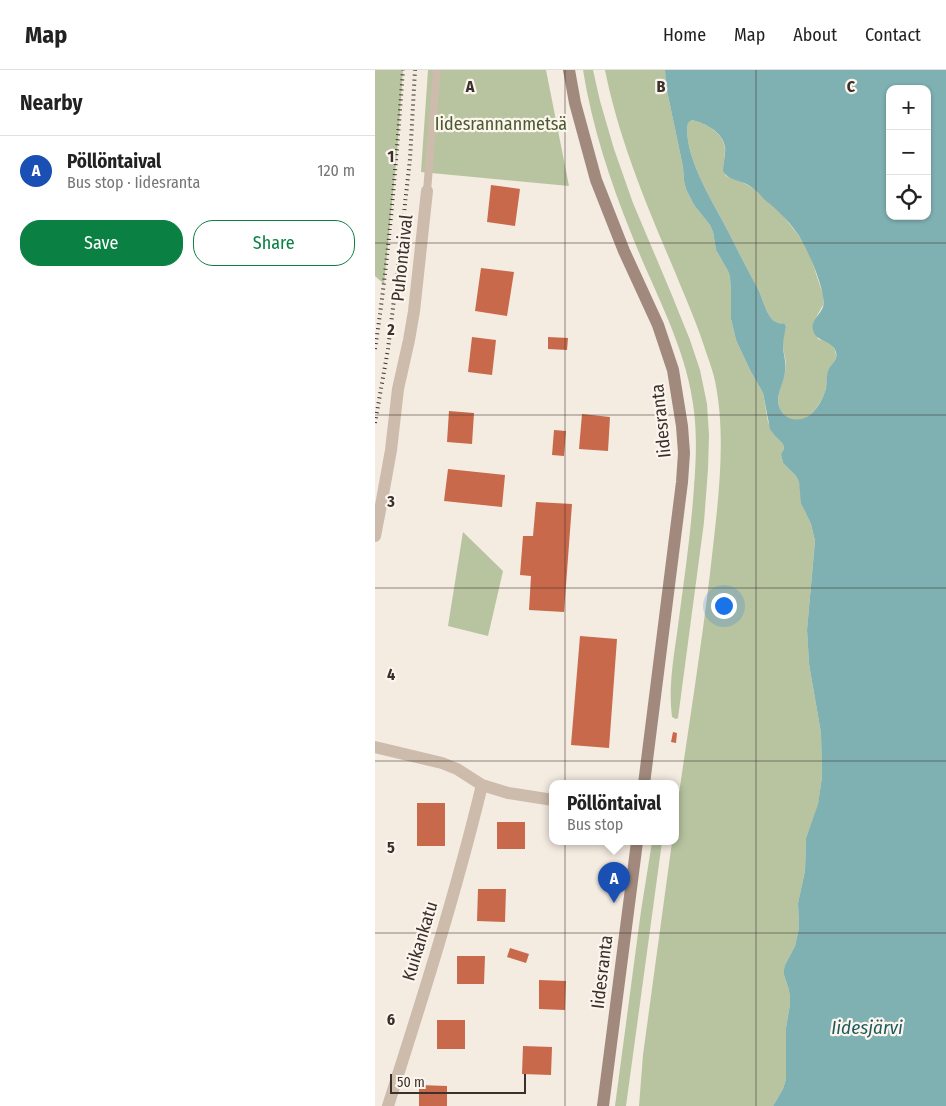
<!DOCTYPE html>
<html lang="en">
<head>
<meta charset="utf-8">
<style>
  body { margin:0; font-family:"Fira Sans Condensed",sans-serif; background:#f6f6f6; color:#222 }
  .controls { position:absolute; right:15px; top:15px; display:grid; overflow:hidden; border-radius:10px; box-shadow:0 1px 4px #0004 }
  .controls button { width:45px; height:45px; display:grid; place-items:center; padding:0; border:0; border-bottom:1px solid #e0e0e0; background:#fff; color:#222; font:25px sans-serif }
  .scale { position:absolute; left:15px; bottom:12px; width:136px; box-sizing:border-box; padding-left:5px; border:2px solid #3b302b; border-top:0; font-size:14px; line-height:18px; white-space:nowrap; color:#3b302b; -webkit-text-stroke:4px #fbf5ee; paint-order:stroke }
  .you { position:absolute; left:348px; top:535px; width:18px; height:18px; margin:-12px; border:4px solid #fff; border-radius:50%; background:#1a73e8; box-shadow:0 0 0 8px #1a73e833 }
  .badge { display:grid; place-items:center; width:32px; height:32px; border-radius:50%; background:#0b8043; color:#fff; font-size:16px; font-weight:700 }
  .pin { position:absolute; translate:-50% -41px; filter:drop-shadow(0 1px 2px #0008) }
  .pin::after { content:''; position:absolute; top:26px; width:18px; height:15px; background:inherit; clip-path:polygon(0 0,100% 0,50% 100%) }
  .popup { position:absolute; left:174px; top:710px; width:130px; height:65px; box-sizing:border-box; display:grid; place-content:center; border-radius:10px; background:#fff; filter:drop-shadow(0 1px 4px #0005); font-size:16px; white-space:nowrap; color:#767676 }
  .popup b { font-size:19px; color:#222 }
  .popup::after { content:''; position:absolute; left:50%; top:100%; margin-left:-10px; border:10px solid transparent; border-top-color:#fff }
  .list { margin:0; padding:0; list-style:none }
  h2 { display:flex; justify-content:space-between; align-items:center; height:65px; margin:0; padding:0 20px; font-size:21px }
  h2 small { font-size:16px; font-weight:400; color:#767676 }
  .list li { display:grid; grid-template-columns:32px 1fr auto; gap:15px; align-items:center; box-sizing:border-box; height:70px; padding:0 20px; border-top:1px solid #e0e0e0 }
  .list b { display:block; font-size:19px; white-space:nowrap }
  .list p { margin:0; font-size:16px; white-space:nowrap; color:#767676 }
  .list em { font-size:16px; font-style:normal; color:#767676 }
  .actions { display:flex; gap:10px; padding:15px 20px }
  .actions a { flex:1; padding:11px 0; border:1px solid #0b8043; border-radius:20px; text-align:center; font-size:18px; color:#0b8043 }
  .actions .main { background:#0b8043; color:#fff }
  .icon { flex:none; width:28px; height:28px; fill:none; stroke:currentColor; stroke-width:2; stroke-linecap:round; stroke-linejoin:round }
  .map { position:relative; flex:none; width:571px; height:1036px; overflow:hidden }
  header { display:flex; align-items:center; gap:30px; box-sizing:border-box; height:70px; padding:0 25px; background:#fff; border-bottom:1px solid #e0e0e0 }
  header strong { font-size:24px }
  nav { display:flex; gap:28px; margin-inline-start:auto; font-size:18px }
  main { display:flex }
  aside { flex:1; background:#fff }
  .map>svg:first-child { display:block }
  .green { fill:#b8c4a0 }
  .water { fill:#7fb0b2; fill-rule:evenodd }
  .building { fill:#c8694b }
  .lines { fill:none; stroke-linecap:round; stroke-linejoin:round }
  .lane { stroke:#cdbbac; stroke-width:8 }
  .street { stroke:#cdbbac; stroke-width:12 }
  .secondary { stroke:#a18a7d; stroke-width:12 }
  .rail { stroke:#3b302b; stroke-width:4; stroke-dasharray:1 4; stroke-linecap:butt }
  .grid { fill:none; stroke:#3b302b; stroke-width:1; stroke-opacity:0.55 }
  .labels { text-anchor:middle; stroke-width:4.5; stroke-linejoin:round; paint-order:stroke }
  .park-label { font-size:18px; fill:#4a5a2e; stroke:#fbf5ee }
  .street-label { font-size:18px; fill:#3b302b; stroke:#fbf5ee }
  .water-label { font-size:19px; font-style:italic; fill:#1f5a5e; stroke:#fbf5ee }
  .grid-label { font-size:16px; text-anchor:middle; font-weight:bold; fill:#3b302b; stroke:#fbf5ee; stroke-width:4.5; stroke-linejoin:round; paint-order:stroke }
</style>
</head>
<body>
<header>
<strong>Map</strong>
<nav><a>Home</a><a>Map</a><a>About</a><a>Contact</a></nav>
</header>
<main>
<aside>
<h2>Nearby<small></small></h2>
<ul class="list">
<li><span class="badge" style="background:#1a4fb4">A</span><div><b>Pöllöntaival</b><p>Bus stop · Iidesranta</p></div><em>120 m</em></li>
</ul>
<div class="actions"><a class="main">Save</a><a>Share</a></div>
</aside>
<div class="map">
<svg width="571" height="1036" viewBox="0 0 571 1036">
  <rect width="100%" height="100%" fill="#f4ebe1"/>
  <path class="green" d="M0 0H28L22 83 9 214 0 206Z
    M53 0H171L194 116 46 102Z
    M208 0H218L225 31 239 79 258 133 296 223 315 270 325 300 332 334 334 365 333 399 329 452 303 648 301 649 297 647C293 617 299 586 303 556 309 510 316 463 319 417 321 392 322 366 319 341 312 278 279 222 256 163 235 111 217 56 208 0Z
    M230 0H290L291 16 308 97 309 111 311 119 319 135 335 155 338 162 341 180 353 201 355 207 356 223V249L361 270 375 300 388 323 393 352 400 366 408 374 409 379 406 384 407 388 408 393 421 406 424 412 429 439 436 454 440 471 432 560 433 576 434 594 446 663 447 707 443 735 431 768 430 801 423 833 424 858 420 876 410 895 409 905 413 917 415 926V934L411 958V1009L408 1019 398 1036H264L268 985 297 772H300V751C313 660 328 569 338 477 344 424 351 364 340 311 338 302 335 293 332 285 323 256 311 229 300 202 272 136 244 70 230 0Z
    M317 50C331 53 350 64 350 80 350 90 346 98 351 106L367 112 379 119 408 146 421 162 428 172 435 185 448 225V235L438 253 443 269C446 270 452 271 454 272 459 276 463 284 460 290 458 294 454 298 453 303 451 309 452 316 450 322 445 335 433 354 417 350 411 348 405 343 404 337 400 323 411 309 411 295 411 289 408 282 408 276 407 269 410 263 411 257L410 254C406 254 402 254 399 251 390 243 388 228 382 217 372 199 363 181 354 163 340 135 307 85 313 53Z
    M88 462 128 501 113 566 73 556Z
    M277 772H287L251 1036H240L266 841Z"/>
  <path class="water" d="M290 0H571V1036H398L408 1019 411 1009V958L415 934V926L413 917 409 905V900L410 895 420 876 424 858 423 833 430 801 431 768 443 734 447 707 446 663 434 594 433 576 432 560 440 471 436 454 426 433 424 412 421 406 408 393 406 384 409 379 408 374 400 366 395 359 388 323 375 300 361 270 356 249V223L355 207 353 201 341 180 338 162 335 155 319 135 311 119 309 111 308 97 291 16ZM515 19H552V146H515ZM317 50C330 53 348 62 350 77 351 84 348 93 348 101 352 110 365 110 373 115 380 119 385 125 390 130 402 140 413 150 422 163 431 175 452 222 448 237 445 245 435 251 438 260 441 273 457 269 461 282 463 290 457 293 454 299 451 305 452 312 451 318 449 327 443 338 436 344 423 355 404 349 403 331 403 321 409 312 410 302 412 293 408 284 408 276 408 269 410 263 411 257L410 254C406 253 403 254 399 251 390 243 388 228 382 217 372 199 363 181 354 163 340 135 307 85 313 53Z"/>
  <path class="building" d="M116 115 145 119 140 156 112 152Z
    M106 198 139 202 132 246 100 241Z
    M97 267 121 270 117 305 93 302Z
    M173 267 193 268 192 280 173 279Z
    M74 341 99 343 97 374 72 372Z
    M207 344 235 347 233 381 204 379Z
    M179 360 191 361 189 386 177 385Z
    M73 399 130 405 127 437 69 431Z
    M161 432 197 434 189 542 154 540 156 506 145 505 148 466H158Z
    M205 566 242 569 234 678 196 675Z
    M298 662 302 663 301 673 296 672Z
    M42 733H70V776H42Z
    M122 752H150V779H122Z
    M103 819H131L130 852 102 851Z
    M135 878 154 884 151 893 132 887Z
    M82 886H110L109 914H82Z
    M164 910 191 911 190 940 164 939Z
    M62 950H90V979H62Z
    M148 976 177 977 176 1005 147 1004Z
    M44 1015 72 1016V1036H44Z"/>
  <g class="lines">
    <path class="lane" d="M52 121 62 0"/>
    <path class="street" d="M0 466 7 430 16 380 23 319 34 270 39 241 52 121
      M0 677 67 693 82 699 107 715 133 723 178 730
      M13 1036C47 930 81 823 107 715"/>
    <path class="secondary" d="M194 0 200 33 221 110 249 181 283 255 298 300 307 356 309 383 307 412 269 714
      M228 1036 262 772"/>
    <path class="rail" d="M0 279C14 187 21 93 28 0
      M0 353 13 279 24 188 35 89 40 0"/>
  </g>
  <path class="grid" d="M190 0V1036M381 0V1036M0 173H571M0 345H571M0 518H571M0 691H571M0 863H571"/>
  <g class="labels">
    <g class="park-label">
      <text x="126" y="60">Iidesrannanmetsä</text>
    </g>
    <g class="street-label">
      <text transform="translate(27 188) rotate(-84)" y="6">Puhontaival</text>
      <text transform="translate(286 351) rotate(-96)" y="6">Iidesranta</text>
      <text transform="translate(45 871) rotate(-73)" y="6">Kuikankatu</text>
      <text transform="translate(227 902) rotate(-83)" y="6">Iidesranta</text>
    </g>
    <g class="water-label">
      <text x="492" y="964">Iidesjärvi</text>
    </g>
  </g>
  <g class="grid-label">
    <text x="95" y="22">A</text>
    <text x="286" y="22">B</text>
    <text x="476" y="22">C</text>
    <text x="16" y="92">1</text>
    <text x="16" y="265">2</text>
    <text x="16" y="437">3</text>
    <text x="16" y="610">4</text>
    <text x="16" y="783">5</text>
    <text x="16" y="955">6</text>
  </g>
</svg>
<div class="controls">
<button>+</button>
<button>−</button>
<button><svg class="icon" aria-label="locate" viewBox="0 0 24 24"><circle cx="12" cy="12" r="6"/><path d="M12 2v4M12 18v4M2 12h4M18 12h4"/></svg></button>
</div>
<div class="scale">50 m</div>
<div class="you"></div>
<div class="pin badge" style="left:239px;top:833px;background:#1a4fb4">A</div>
<div class="popup"><b>Pöllöntaival</b>Bus stop</div>
</div>
</main>
</body>
</html>
